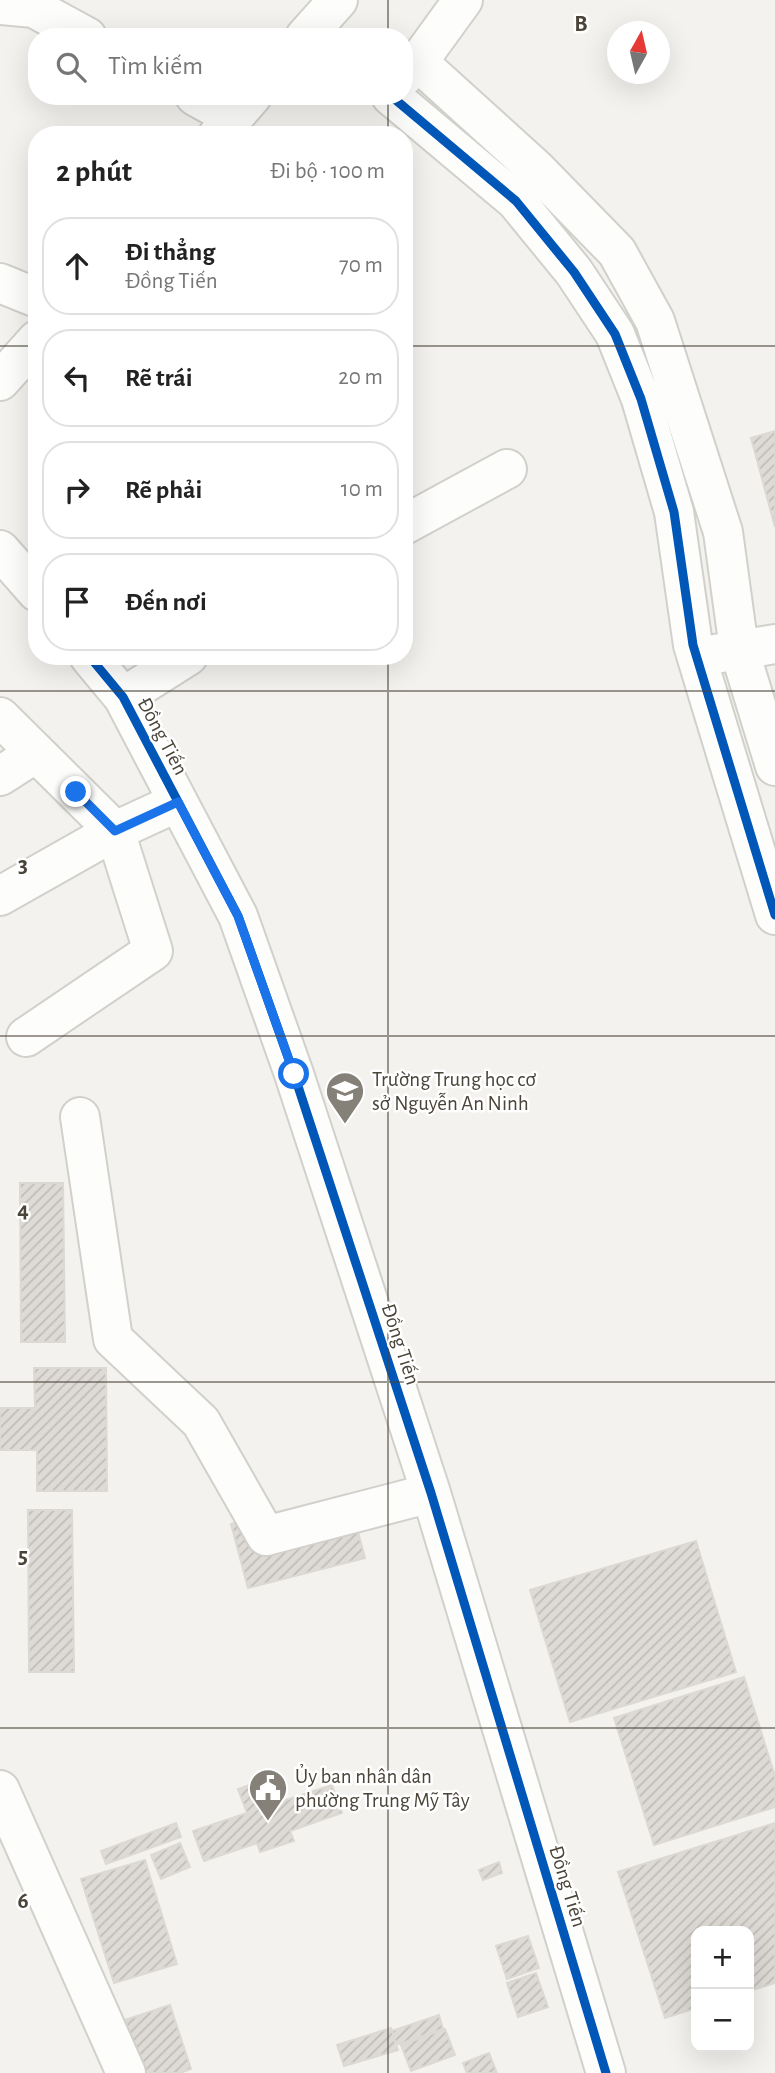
<!DOCTYPE html>
<html lang="vi">
<head>
<meta charset="utf-8">
<style>
  body { margin:0; font-family:"Alegreya Sans",sans-serif; background:#f2f2f2; color:#222 }
  .controls { position:absolute; right:21px; bottom:21px; display:grid; overflow:hidden; border-radius:14px; box-shadow:0 7px 28px #0002 }
  .controls button { width:63px; height:63px; display:grid; place-items:center; padding:0; border:0; border-bottom:2px solid #e0e0e0; background:#fff; color:#222; font:35px sans-serif }
  .compass { position:absolute; left:607px; top:21px; width:63px; height:63px; border-radius:50%; background:#fff; box-shadow:0 7px 28px #0002; rotate:8deg }
  .stop { position:absolute; width:21px; height:21px; margin:-16px; border:5px solid #1a73e8; border-radius:50%; background:#fff }
  .stop.end { background:#1a73e8; border-color:#fff; box-shadow:0 2px 7px #0008 }
  .list { margin:0; padding:0; list-style:none }
  h2 { display:flex; justify-content:space-between; align-items:center; height:91px; margin:0; padding:0 28px; font-size:30px }
  h2 small { font-size:23px; font-weight:400; color:#767676 }
  .list li { display:grid; grid-template-columns:46px 1fr auto; gap:21px; align-items:center; box-sizing:border-box; height:98px; margin:0 14px 14px; padding:0 14px; border:2px solid #e0e0e0; border-radius:28px }
  .list b { display:block; font-size:26px; white-space:nowrap }
  .list p { margin:0; font-size:23px; white-space:nowrap; color:#767676 }
  .list em { font-size:23px; font-style:normal; color:#767676 }
  .icon { flex:none; width:38px; height:38px; fill:none; stroke:currentColor; stroke-width:2; stroke-linecap:round; stroke-linejoin:round }
  .map { position:relative; flex:none; width:775px; height:2073px; overflow:hidden }
  .search { position:absolute; background:#fff; box-shadow:0 7px 28px #0002; left:28px; top:28px; width:385px; height:77px; display:flex; align-items:center; gap:18px; box-sizing:border-box; padding:0 24px; border-radius:28px; color:#767676; font-size:26px }
  .panel { position:absolute; background:#fff; box-shadow:0 7px 28px #0002; left:28px; top:126px; width:385px; height:539px; border-radius:28px }
  .map>svg:first-child { display:block }
  .building { fill:url(#building-hatch); stroke:#dcd9d4; stroke-width:2 }
  .lines { fill:none; stroke-linecap:round; stroke-linejoin:round }
  .minor-casing { stroke:#d2d0cb; stroke-width:42 }
  .minor { stroke:#fdfdfc; stroke-width:38 }
  .cycleway-casing { stroke:#fff; stroke-width:13 }
  .cycleway { stroke:#0057b8; stroke-width:9 }
  .route { stroke:#1a73e8; stroke-width:9 }
  .grid { fill:none; stroke:#4b4439; stroke-width:2; stroke-opacity:0.55 }
  .labels { text-anchor:middle; stroke-width:5; stroke-linejoin:round; paint-order:stroke }
  .street-label { font-size:21px; fill:#4b4439; stroke:#fff }
  .poi-label { font-size:21px; fill:#4b4439; stroke:#fff; text-anchor:start }
  .grid-label { font-size:23px; text-anchor:middle; font-weight:bold; fill:#4b4439; stroke:#fff; stroke-width:5; stroke-linejoin:round; paint-order:stroke }
</style>
</head>
<body>
<div class="map">
<svg width="775" height="2073" viewBox="0 0 775 2073">
  <defs>
    <pattern id="building-hatch" width="6" height="6" patternUnits="userSpaceOnUse" patternTransform="scale(1.75)"><rect width="6" height="6" fill="#dedbd6"/><path d="M-1 1l2-2M0 6l6-6M5 7l2-2" fill="none" stroke="#c0bdb8"/></pattern>
  </defs>
  <rect width="100%" height="100%" fill="#f4f2ee"/>
  <path class="building" d="M775 431V527L751 438Z
    M20 1183H63L65 1342H21Z
    M34 1368H106L107 1491H37V1450H0V1408H35Z
    M348 1494 365 1558 248 1588 231 1524Z
    M28 1510H72L74 1672H29Z
    M696 1541 736 1672 570 1722 530 1590Z
    M744 1677 775 1776V1807L654 1845 614 1718Z
    M271 1777 280 1802 332 1785 342 1813 290 1831 294 1841 260 1852 257 1843 204 1861 193 1831 247 1813 238 1789Z
    M176 1823 181 1837 106 1864 101 1851Z
    M775 1823V1983L749 1991V1931H696V2008L665 2018 618 1872Z
    M180 1843 190 1867 161 1879 151 1855Z
    M145 1860 177 1964 114 1983 81 1879Z
    M499 1862 502 1873 483 1880 479 1870Z
    M528 1936 539 1968 507 1979 496 1946Z
    M536 1973 548 2007 518 2017 507 1983Z
    M170 2005 191 2069 180 2073H143L125 2020Z
    M439 2015 443 2029 396 2045 392 2031Z
    M391 2028 398 2050 344 2066 337 2045Z
    M445 2029 455 2055 411 2071 401 2045Z
    M489 2053 497 2073H467L463 2063Z"/>
  <g class="lines">
    <g class="minor-casing">
      <path id="minor" d="M0 5 34 8 87 37
        M305 37 338 0
        M404 63 418 62 535 168 617 252 655 321 723 532 739 649 775 766
        M404 76 418 62 463 0
        M195 96 233 117
        M391 96 516 201 574 272 615 334 641 399 674 512 693 645 775 915
        M218 135 252 96
        M0 283 37 298
        M0 381 37 340
        M404 525 507 469
        M0 550 37 592
        M715 654 775 644
        M89 656 123 697 238 916 294 1074 431 1493 606 2073
        M123 697 188 656
        M0 717 115 831 178 802
        M0 776 36 753
        M0 896 115 831 153 951 26 1037
        M80 1117 113 1339 201 1422 266 1536 431 1493
        M0 1790 126 2073"/>
    </g>
    <use href="#minor" class="minor"/>
    <g class="cycleway-casing">
      <path id="cycleway" d="M391 96 516 201 574 272 615 334 641 399 674 512 693 645 775 915
        M89 656 123 697 238 916 294 1074 431 1493 606 2073"/>
    </g>
    <use href="#cycleway" class="cycleway"/>
  </g>
  <g class="lines">
    <path class="route" d="M76 792 115 831 178 802 238 916 294 1074"/>
  </g>
  <path class="grid" d="M388 0V37M388 96V135M0 346H37M404 346H775M388 656V2073M0 691H775M0 1036H775M0 1382H775M0 1728H775"/>
  <defs>
    <g id="school-pin" transform="scale(2.0125)"><path d="M0 17L-7.5 6A9.5 9.5 0 1 1 7.5 6Z" fill="#868178" stroke="#fff"/><path d="M0-5L7-2L0 1L-7-2ZM-4 1L0 2.5L4 1V4Q0 6-4 4Z" fill="#fff"/></g>
    <g id="civic-pin" transform="scale(2.0125)"><path d="M0 17L-7.5 6A9.5 9.5 0 1 1 7.5 6Z" fill="#868178" stroke="#fff"/><path d="M-.6-6.5H3V-4.5H.6V-3L4-1V1h2V6H-6V1h2V-1L-.6-3ZM-1.2 2.5V6h2.4V2.5Z" fill="#fff"/></g>
  </defs>
  <g fill-rule="evenodd">
    <use href="#school-pin" x="345" y="1091"/>
    <use href="#civic-pin" x="268" y="1788"/>
  </g>
  <g class="labels">
    <g class="street-label">
      <text transform="translate(163 736) rotate(62)" y="7">Đồng Tiến</text>
      <text transform="translate(401 1344) rotate(72)" y="7">Đồng Tiến</text>
      <text transform="translate(568 1886) rotate(73)" y="7">Đồng Tiến</text>
    </g>
    <g class="poi-label">
      <text x="372" y="1086">Trường Trung học cơ<tspan x="372" dy="24">sở Nguyễn An Ninh</tspan></text>
      <text x="295" y="1783">Ủy ban nhân dân<tspan x="295" dy="24">phường Trung Mỹ Tây</tspan></text>
    </g>
  </g>
  <g class="grid-label">
    <text x="581" y="31">B</text>
    <text x="23" y="872">3</text>
    <text x="23" y="1217">4</text>
    <text x="23" y="1563">5</text>
    <text x="23" y="1908">6</text>
  </g>
</svg>
<div class="controls">
<button>+</button>
<button>−</button>
</div>
<svg class="compass" viewBox="-18 -18 36 36"><path d="M0-13l5 13h-10z" fill="#e53935"/><path d="M0 13l5-13h-10z" fill="#767676"/></svg>
<div class="stop" style="left:294px;top:1074px"></div>
<div class="stop end" style="left:76px;top:792px"></div>
<div class="search"><svg class="icon" aria-label="search" viewBox="0 0 24 24"><circle cx="10" cy="10" r="6"/><path d="M15 15l6 6"/></svg>Tìm kiếm</div>
<section class="panel">
<h2>2 phút<small>Đi bộ · 100 m</small></h2>
<ul class="list">
<li><svg class="icon" aria-label="ahead" viewBox="0 0 24 24"><path d="M12 20V5M6 11l6-6 6 6"/></svg><div><b>Đi thẳng</b><p>Đồng Tiến</p></div><em>70 m</em></li>
<li><svg class="icon" aria-label="left" viewBox="0 0 24 24"><path d="M17 20v-9H6M10 6l-5 5 5 5"/></svg><div><b>Rẽ trái</b></div><em>20 m</em></li>
<li><svg class="icon" aria-label="right" viewBox="0 0 24 24"><path d="M7 20v-9h11M14 6l5 5-5 5"/></svg><div><b>Rẽ phải</b></div><em>10 m</em></li>
<li><svg class="icon" aria-label="arrive" viewBox="0 0 24 24"><path d="M6 21V4h12l-3 4 3 4H6"/></svg><div><b>Đến nơi</b></div></li>
</ul>
</section>
</div>
</body>
</html>
